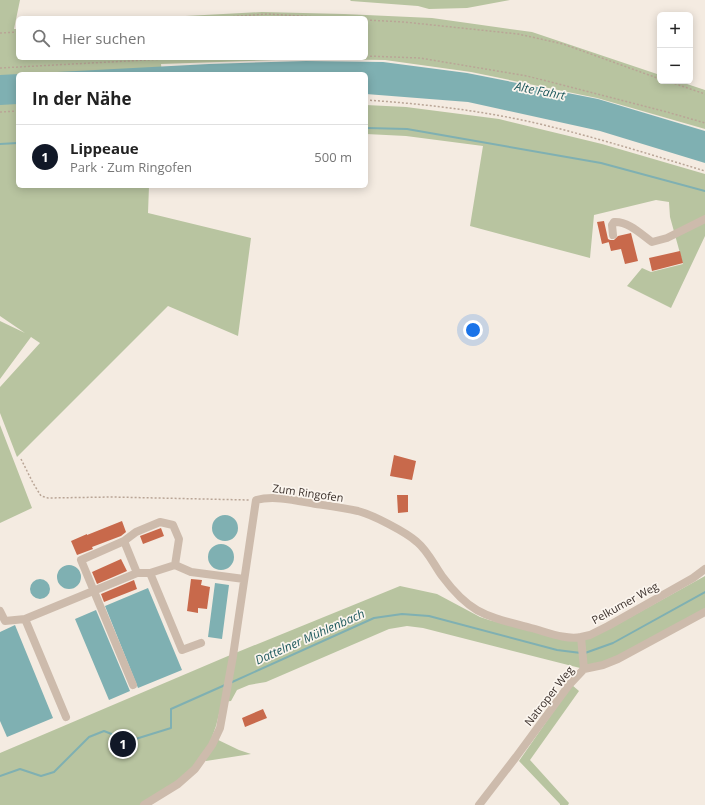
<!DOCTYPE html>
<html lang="de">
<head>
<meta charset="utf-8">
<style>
  body { margin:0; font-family:"Open Sans",sans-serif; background:#f2f2f2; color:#222 }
  .controls { position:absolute; right:12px; top:12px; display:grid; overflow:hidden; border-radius:6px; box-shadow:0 2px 10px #0003 }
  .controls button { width:36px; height:36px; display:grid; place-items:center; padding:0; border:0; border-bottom:1px solid #e0e0e0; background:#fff; color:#222; font:20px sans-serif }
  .you { position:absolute; left:473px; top:330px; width:14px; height:14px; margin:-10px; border:3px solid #fff; border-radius:50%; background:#1a73e8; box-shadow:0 0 0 6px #1a73e833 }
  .badge { display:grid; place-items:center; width:26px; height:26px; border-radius:50%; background:#111827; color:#fff; font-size:13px; font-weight:700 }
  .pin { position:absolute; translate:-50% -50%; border:2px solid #fff; box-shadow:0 1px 4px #0006 }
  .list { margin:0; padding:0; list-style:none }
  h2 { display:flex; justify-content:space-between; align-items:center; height:52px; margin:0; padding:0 16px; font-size:17px }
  h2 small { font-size:13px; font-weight:400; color:#767676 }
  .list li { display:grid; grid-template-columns:26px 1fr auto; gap:12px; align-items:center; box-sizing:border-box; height:64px; padding:0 16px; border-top:1px solid #e0e0e0 }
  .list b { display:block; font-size:15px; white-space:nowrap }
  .list p { margin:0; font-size:13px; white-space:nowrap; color:#767676 }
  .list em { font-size:13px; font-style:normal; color:#767676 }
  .icon { flex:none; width:22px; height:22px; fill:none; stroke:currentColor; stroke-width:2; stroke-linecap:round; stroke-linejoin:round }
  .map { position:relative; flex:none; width:705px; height:805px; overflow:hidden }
  .search { position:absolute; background:#fff; box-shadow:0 2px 10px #0003; left:16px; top:16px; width:352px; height:44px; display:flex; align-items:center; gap:10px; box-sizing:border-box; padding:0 14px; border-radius:6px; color:#767676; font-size:15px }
  .panel { position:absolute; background:#fff; box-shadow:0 2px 10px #0003; left:16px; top:72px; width:352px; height:116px; border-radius:6px }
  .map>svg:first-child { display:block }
  .green { fill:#b8c4a0 }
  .water { fill:#7fb0b2 }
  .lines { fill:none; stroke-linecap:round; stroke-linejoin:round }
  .stream { stroke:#7fb0b2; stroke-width:2 }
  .building { fill:#c8694b }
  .path { stroke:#b9a596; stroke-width:1.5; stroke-dasharray:2 2; stroke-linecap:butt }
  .minor { stroke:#cdbbac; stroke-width:8 }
  .labels { text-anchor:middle; stroke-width:3.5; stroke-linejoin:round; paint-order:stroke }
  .street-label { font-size:11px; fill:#3b302b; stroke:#fbf5ee }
  .water-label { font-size:12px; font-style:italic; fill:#1f5a5e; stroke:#fbf5ee }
</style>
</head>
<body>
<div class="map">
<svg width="705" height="805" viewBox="0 0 705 805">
  <rect width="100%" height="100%" fill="#f4ebe1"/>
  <path class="green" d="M0 0H20L14 29H18V58H366V18H148L262 12 344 14 432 18 532 32 660 75V81H678L705 90V129L597 98 471 72 385 60 305 59 161 64 162 74H18V186H149L148 213 251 238 238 336 168 306 17 457 0 413V387L40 343 31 337 0 379V321L25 333 0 316Z
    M350 0H510L467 8 429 9 418 6 351 1Z
    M366 105 406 107 499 119 602 144 705 174V236L671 308 627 286 642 268 651 272 683 264 670 217 669 202 656 200 594 215 590 258 470 226 483 146 406 136 366 134Z
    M0 425 32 508 0 523Z
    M705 576V612L618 659 580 668 423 628 407 626 389 629 266 682 249 685 237 690 231 701 222 702 216 726 212 737 239 750 251 754 206 761 201 757 193 768 176 783 140 805H0V753L228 656 400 586 437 594 480 617 489 620 575 641 609 629Z
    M572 685 579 691 530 760 569 803 568 805H560V804L519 761Z"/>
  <path class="water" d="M306 61 383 62 467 73 598 99 705 131V163L600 131 468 102 366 94V74H18V104L0 105V75L209 64Z
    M212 528a13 13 0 1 1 26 0a13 13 0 1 1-26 0Z
    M208 557a13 13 0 1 1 26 0a13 13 0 1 1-26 0Z
    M57 577a12 12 0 1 1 24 0a12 12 0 1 1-24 0Z
    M30 589a10 10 0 1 1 20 0a10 10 0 1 1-20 0Z
    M215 583 229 585 222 639 208 637Z
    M148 588 182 670 138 688 105 606Z
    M96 610 130 691 109 700 75 619Z
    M15 625 53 718 7 737 0 721V632Z"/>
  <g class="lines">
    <path class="stream" d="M366 128 407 129 601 163 705 191
      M0 144 18 143
      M585 653 613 643 705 592
      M230 683 374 618 402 614 429 616 557 650 581 653
      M0 776 20 769 41 776 54 772 89 737 104 731 129 741 171 728V709L225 685"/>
  </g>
  <path class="building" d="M604 221 608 239 610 240H614L618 236 631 233 638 261 625 264 621 249 611 251 608 239 609 242 602 244 597 222Z
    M680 251 683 263 652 271 649 258Z
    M394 455 416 461 412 480 390 476Z
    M397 495H408V512L398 513Z
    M122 521 126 532 121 536 92 547 93 549 77 555 71 541 87 534V535Z
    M161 528 164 536 143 544 140 536Z
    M121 559 127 571 97 584 92 572Z
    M191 579 202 580 201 585 210 587 207 609 198 608V613L187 611Z
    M134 580 137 589 104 602 101 594Z
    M263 709 267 718 245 727 242 718Z"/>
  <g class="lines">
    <path class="path" d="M213 18 267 14 335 18
      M366 20 404 22 518 34 563 44 660 79
      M0 33 18 32
      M366 56 420 58 527 76 667 112 705 123
      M0 68 183 58
      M667 81 705 94
      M366 100C426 104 486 111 544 125 598 138 652 155 705 171
      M0 112 18 111
      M21 459 33 483 41 496 48 498 112 497 249 500"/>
    <path class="minor" d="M613 235 612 225 614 222C628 221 641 234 652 242L667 238 705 219
      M124 541 136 532 160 522 173 525 179 539 175 565
      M150 573 182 650 201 643
      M0 611 5 621 25 619 137 573H150L175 565 191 572 244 579
      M25 619 66 717
      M584 669 581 637 590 635 608 626 693 578 705 569
      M133 685 81 560 124 541 137 573
      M144 805 178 784 195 769 212 745 220 728 233 656 256 500C275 495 298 501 316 504 330 506 345 508 358 511 373 515 406 532 417 542 428 551 434 565 442 576 471 615 487 616 531 628 547 632 565 640 581 637
      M479 805 516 757 569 685 584 669 603 665 618 659 705 612"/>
  </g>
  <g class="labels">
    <g class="street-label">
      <text transform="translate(308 493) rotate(8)" y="4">Zum Ringofen</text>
      <text transform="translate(625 603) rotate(-29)" y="4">Pelkumer Weg</text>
      <text transform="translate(549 696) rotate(-52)" y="4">Natroper Weg</text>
    </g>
    <g class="water-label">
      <text transform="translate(540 91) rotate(11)" y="4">Alte Fahrt</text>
      <text transform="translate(310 637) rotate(-24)" y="4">Dattelner Mühlenbach</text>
    </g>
  </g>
</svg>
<div class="controls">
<button>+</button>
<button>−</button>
</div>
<div class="you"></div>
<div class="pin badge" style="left:123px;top:744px">1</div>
<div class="search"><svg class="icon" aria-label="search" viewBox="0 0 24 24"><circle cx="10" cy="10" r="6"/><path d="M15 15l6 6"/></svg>Hier suchen</div>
<section class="panel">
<h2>In der Nähe<small></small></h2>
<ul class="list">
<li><span class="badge">1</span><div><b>Lippeaue</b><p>Park · Zum Ringofen</p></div><em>500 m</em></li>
</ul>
</section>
</div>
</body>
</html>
